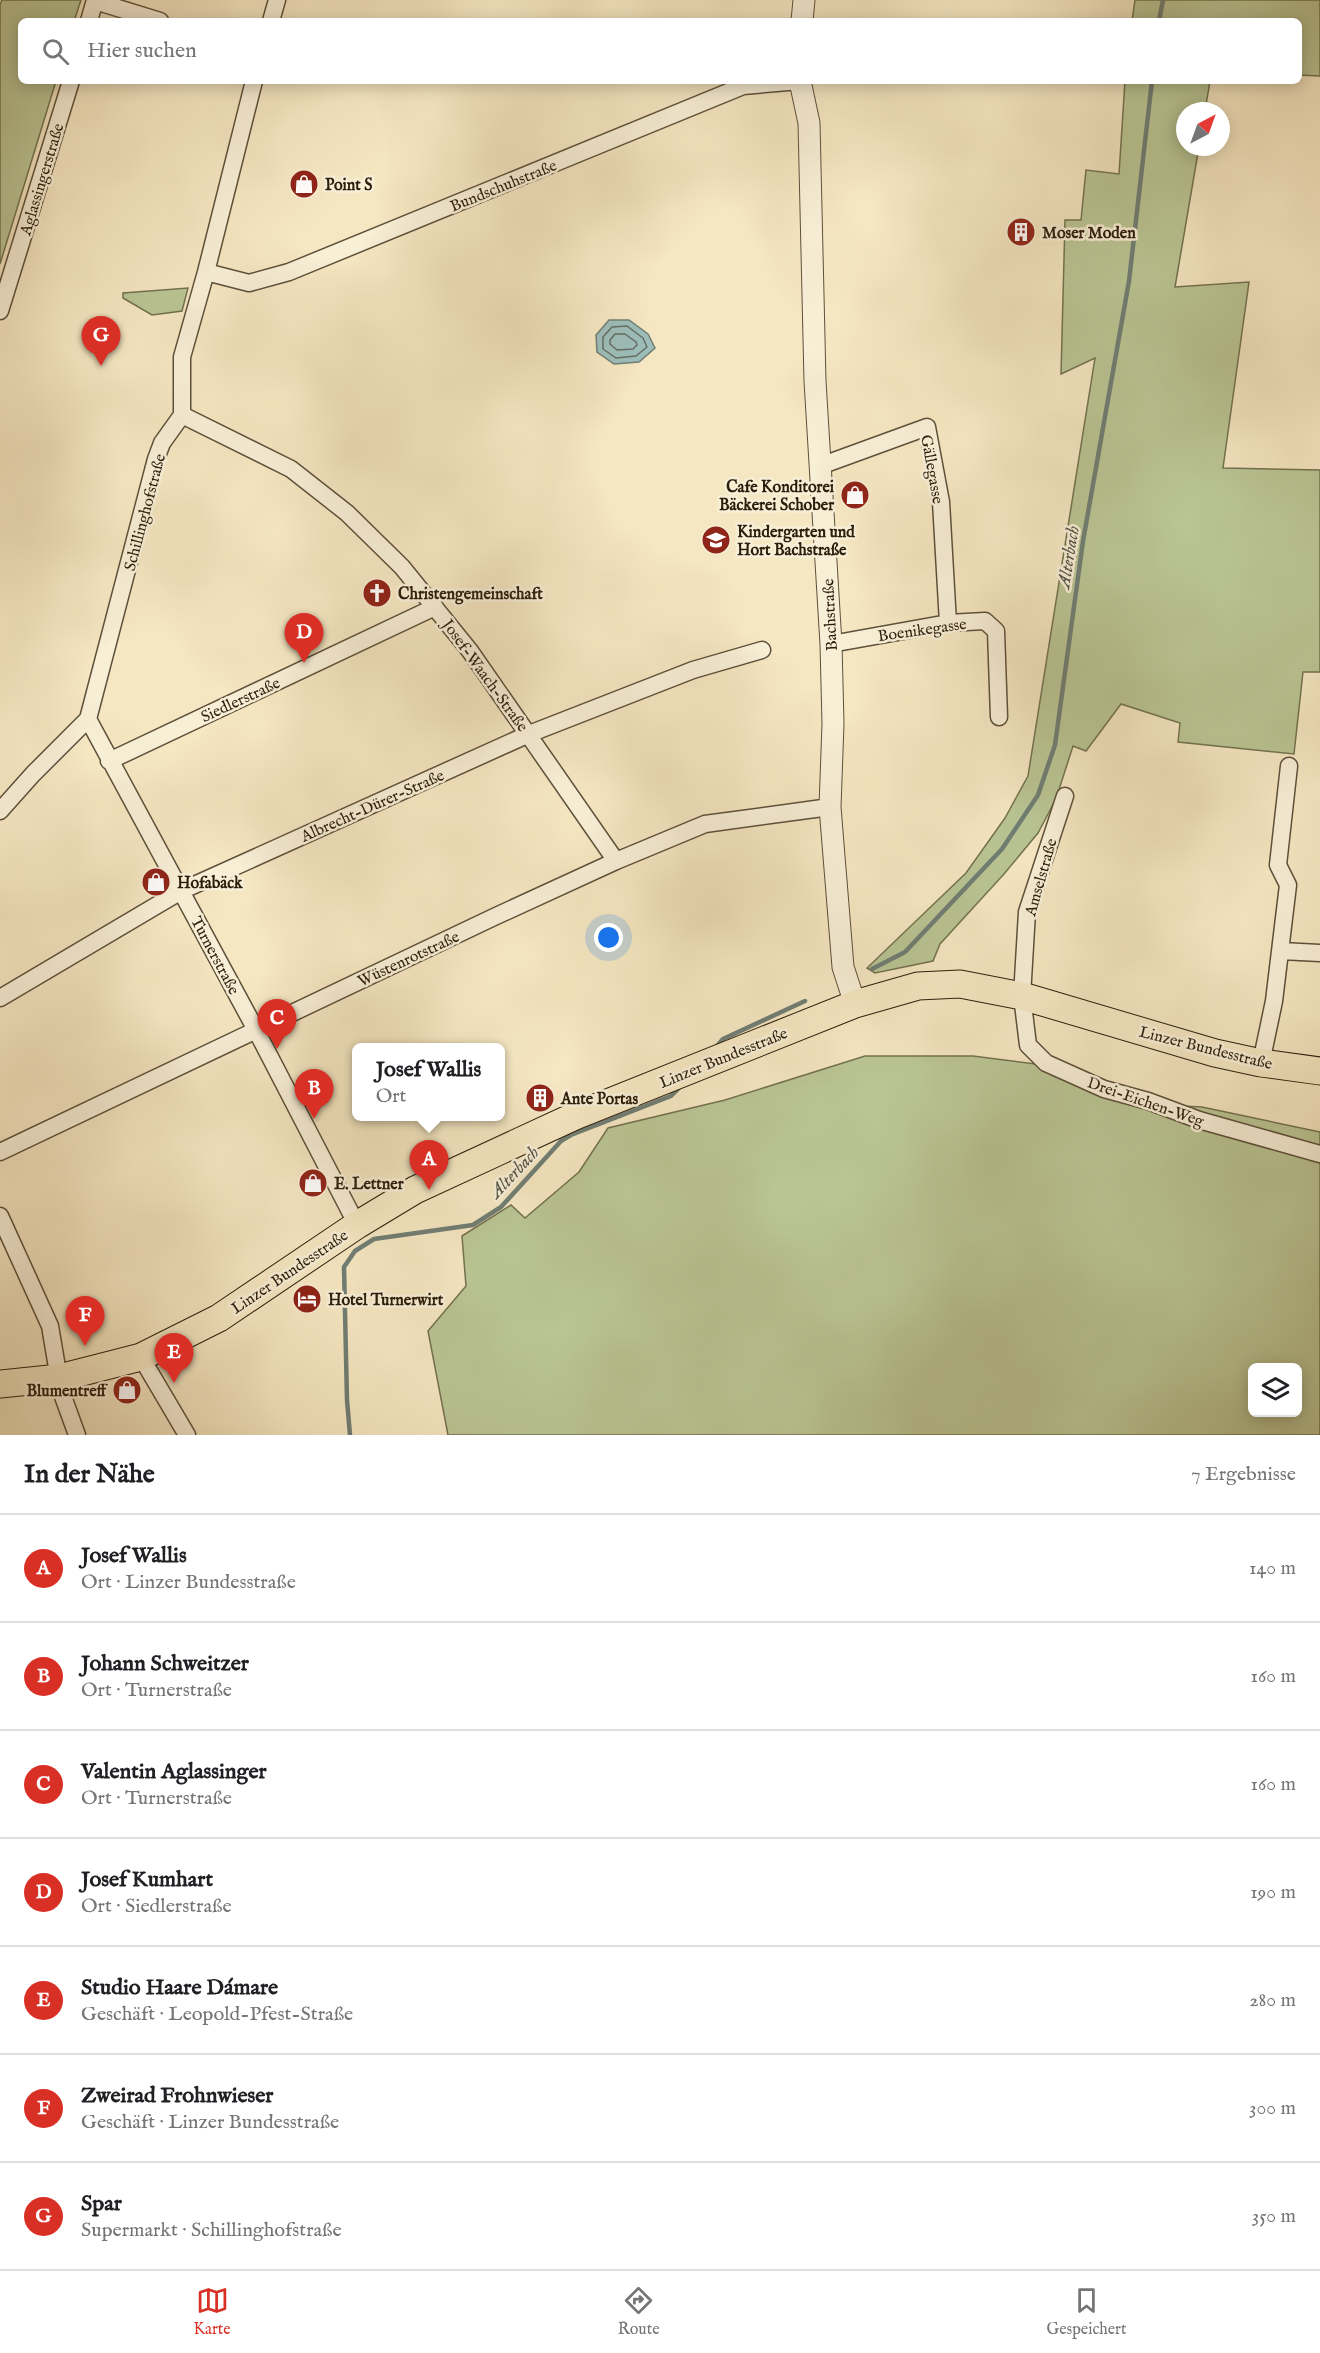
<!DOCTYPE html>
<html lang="de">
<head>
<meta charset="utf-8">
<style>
  body { margin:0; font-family:"IM FELL English",serif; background:#f6f6f6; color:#202124 }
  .controls { position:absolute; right:18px; bottom:18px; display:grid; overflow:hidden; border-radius:9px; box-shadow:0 3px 15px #0003 }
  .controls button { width:54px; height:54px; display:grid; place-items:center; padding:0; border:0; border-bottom:2px solid #e0e0e0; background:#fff; color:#202124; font:30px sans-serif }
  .compass { position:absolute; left:1176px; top:102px; width:54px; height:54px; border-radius:50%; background:#fff; box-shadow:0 3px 15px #0003; rotate:41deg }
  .you { position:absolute; left:609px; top:938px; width:21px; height:21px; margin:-15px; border:4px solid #fff; border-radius:50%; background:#1a73e8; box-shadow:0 0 0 9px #1a73e833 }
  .badge { display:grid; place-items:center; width:39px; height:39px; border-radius:50%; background:#d93025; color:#fff; font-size:20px; font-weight:700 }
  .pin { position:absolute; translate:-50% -50px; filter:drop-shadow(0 2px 3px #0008) }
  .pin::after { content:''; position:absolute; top:32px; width:21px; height:18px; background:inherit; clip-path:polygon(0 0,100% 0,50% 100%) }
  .popup { position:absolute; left:352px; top:1043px; width:153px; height:78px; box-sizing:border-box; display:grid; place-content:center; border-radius:9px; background:#fff; filter:drop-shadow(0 2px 4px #0005); font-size:20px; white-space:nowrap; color:#757577 }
  .popup b { font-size:22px; color:#202124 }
  .popup::after { content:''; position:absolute; left:50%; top:100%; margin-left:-12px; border:12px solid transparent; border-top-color:#fff }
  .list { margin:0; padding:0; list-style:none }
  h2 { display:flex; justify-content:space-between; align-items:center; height:78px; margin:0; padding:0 24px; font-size:26px }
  h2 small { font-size:20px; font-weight:400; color:#757577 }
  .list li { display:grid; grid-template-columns:39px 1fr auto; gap:18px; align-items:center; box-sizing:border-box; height:108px; padding:0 24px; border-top:2px solid #e0e0e0 }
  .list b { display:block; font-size:22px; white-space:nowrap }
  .list p { margin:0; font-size:20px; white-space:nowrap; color:#757577 }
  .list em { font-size:20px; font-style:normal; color:#757577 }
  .icon { flex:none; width:33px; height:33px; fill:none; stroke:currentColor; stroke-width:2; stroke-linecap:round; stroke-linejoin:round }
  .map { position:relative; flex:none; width:1320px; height:1435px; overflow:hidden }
  .search { position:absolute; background:#fff; box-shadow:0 3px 15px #0003; left:18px; right:18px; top:18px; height:66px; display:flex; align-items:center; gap:15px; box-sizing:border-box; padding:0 21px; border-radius:9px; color:#757577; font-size:22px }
  .sheet { height:834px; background:#fff }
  nav { display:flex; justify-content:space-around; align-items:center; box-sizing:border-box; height:84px; border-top:2px solid #e0e0e0; background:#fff; font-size:16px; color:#757577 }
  nav a { display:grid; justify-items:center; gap:3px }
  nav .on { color:#d93025 }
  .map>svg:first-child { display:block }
  .green { fill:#bac594; stroke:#737250; stroke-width:1.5; fill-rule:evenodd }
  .water { fill:#9dbeba; stroke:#707e74; stroke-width:1.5 }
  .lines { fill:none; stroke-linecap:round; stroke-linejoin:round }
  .shore { stroke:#646e63; stroke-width:1.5 }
  .stream { stroke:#707e74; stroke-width:4.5 }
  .minor-casing { stroke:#5e503a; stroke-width:19 }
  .tertiary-casing { stroke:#5e503a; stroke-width:23 }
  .primary-casing { stroke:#2c1e0c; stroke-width:29 }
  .minor { stroke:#f8efd7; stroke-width:16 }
  .tertiary { stroke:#f8efd7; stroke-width:21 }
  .primary { stroke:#f5e7c2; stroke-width:27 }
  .labels { text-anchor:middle; stroke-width:5; stroke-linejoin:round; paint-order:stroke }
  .street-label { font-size:16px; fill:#2c1e0c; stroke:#f8efd7 }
  .poi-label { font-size:16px; font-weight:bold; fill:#2c1e0c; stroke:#f8efd7; text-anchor:start }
  .water-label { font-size:18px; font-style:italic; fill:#545649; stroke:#f8efd7 }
</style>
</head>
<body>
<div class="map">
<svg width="1320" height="1435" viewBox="0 0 1320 1435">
  <rect width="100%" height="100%" fill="#f5e7c2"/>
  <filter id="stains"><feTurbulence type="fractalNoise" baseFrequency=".00333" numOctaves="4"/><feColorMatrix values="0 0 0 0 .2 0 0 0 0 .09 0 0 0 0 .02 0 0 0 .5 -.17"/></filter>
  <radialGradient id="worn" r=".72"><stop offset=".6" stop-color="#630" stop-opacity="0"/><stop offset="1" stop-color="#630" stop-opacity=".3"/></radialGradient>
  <path class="green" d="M2 0H81L74 21H21V81H56L0 264V5Z
    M1135 0H1320V76L1299 75V21H1132Z
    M1125 81H1210L1205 111H1185V147H1199L1175 287 1249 282 1223 468 1320 470V672H1303L1294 754 1178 742 1180 723 1121 704 1086 751 1073 746 1056 799 1038 833 1004 874 940 944 933 961 875 973 867 968 966 873 1005 818 1028 776 1095 358 1061 374 1065 220H1081L1086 170 1119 174Z
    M188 288 182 311 152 315 123 298V293Z
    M865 1056H973L1066 1068 1162 1105 1202 1107 1320 1132V1435H448L428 1331 466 1286 462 1236 511 1205 525 1218 579 1172 608 1128 725 1100ZM1252 1368H1298V1412H1252Z"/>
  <path class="water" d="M609 320H629L648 334 655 348 639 362 614 364 597 352 596 335Z"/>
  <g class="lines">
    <path class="shore" d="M627 326 643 338 647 347 636 356 616 358 603 349V337L612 327Z
      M615 334H625L636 342 637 345 633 349 617 350 610 344V340Z"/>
    <path class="stream" d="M1159 21 1163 0
      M872 969 905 952 1002 849 1038 795 1055 745 1083 541 1129 281 1152 81
      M716 1047 723 1039 805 1001
      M350 1435 347 1400 344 1267 355 1251 374 1239 473 1225 501 1207 561 1141 571 1135 671 1096 680 1087"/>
    <g class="minor-casing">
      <path id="minor" d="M95 1 160 21
        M89 21 95 0
        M271 21 277 0
        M206 272 249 283 289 272 743 86 800 81
        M0 311 71 81
        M182 415 291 469 347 513 402 567 470 651 616 861
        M820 466 927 427 941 502 948 623
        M831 644 948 623 985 621 996 631 999 717
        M88 719 256 1030 357 1225
        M109 761 435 607
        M1065 796 1027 912 1022 996 1028 1045 1046 1063 1104 1089 1148 1101 1199 1120 1320 1154
        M0 811 33 774 88 719 156 459 162 443 182 415V357L206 272 254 81
        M1281 951 1320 953
        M0 998 181 891 529 734 693 670 762 650
        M1261 1063 1274 1001 1288 885 1278 865 1289 766
        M0 1152 494 917 616 861 705 824 830 807
        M0 1216 50 1326 61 1391 77 1435
        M141 1357 187 1435"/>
    </g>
    <g class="tertiary-casing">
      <path id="tertiary" d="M802 21 804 0
        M800 81 809 123 815 381 831 644 833 724 830 807 843 967 855 1004"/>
    </g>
    <g class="primary-casing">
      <path id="primary" d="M0 1384 59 1378 141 1357 219 1318 357 1225 415 1190 575 1116 855 1004 918 986 960 984 1022 996 1215 1053 1261 1063 1320 1071"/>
    </g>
    <use href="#minor" class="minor"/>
    <use href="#tertiary" class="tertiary"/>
    <use href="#primary" class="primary"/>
  </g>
  <defs>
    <g id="shop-disc" transform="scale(1.5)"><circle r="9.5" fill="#8f2418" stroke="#f8efd7"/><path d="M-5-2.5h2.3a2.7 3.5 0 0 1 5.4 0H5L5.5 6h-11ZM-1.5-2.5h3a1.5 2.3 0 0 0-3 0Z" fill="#fff"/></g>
    <g id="building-disc" transform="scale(1.5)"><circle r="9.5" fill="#8f2418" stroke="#f8efd7"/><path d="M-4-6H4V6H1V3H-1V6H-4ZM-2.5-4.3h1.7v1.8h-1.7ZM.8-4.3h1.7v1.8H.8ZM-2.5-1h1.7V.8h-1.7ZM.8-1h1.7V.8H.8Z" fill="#fff"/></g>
    <g id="school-disc" transform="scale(1.5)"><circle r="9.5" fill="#8f2418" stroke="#f8efd7"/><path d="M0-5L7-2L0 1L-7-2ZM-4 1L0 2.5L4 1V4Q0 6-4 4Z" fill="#fff"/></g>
    <g id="church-disc" transform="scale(1.5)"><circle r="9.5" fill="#8f2418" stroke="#f8efd7"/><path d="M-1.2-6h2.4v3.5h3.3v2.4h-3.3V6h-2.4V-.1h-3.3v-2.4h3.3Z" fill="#fff"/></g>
    <g id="hotel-disc" transform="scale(1.5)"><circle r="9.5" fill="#8f2418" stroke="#f8efd7"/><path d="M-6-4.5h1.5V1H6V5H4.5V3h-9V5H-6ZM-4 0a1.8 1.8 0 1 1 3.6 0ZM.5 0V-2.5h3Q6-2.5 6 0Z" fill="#fff"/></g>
  </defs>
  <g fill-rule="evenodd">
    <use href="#shop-disc" x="304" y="184"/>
    <use href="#building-disc" x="1021" y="232"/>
    <use href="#shop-disc" x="855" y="495"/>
    <use href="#school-disc" x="716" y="540"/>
    <use href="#church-disc" x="377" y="593"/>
    <use href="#shop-disc" x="156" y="882"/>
    <use href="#building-disc" x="540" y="1098"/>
    <use href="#shop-disc" x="313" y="1183"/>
    <use href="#hotel-disc" x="307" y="1299"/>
    <use href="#shop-disc" x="127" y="1390"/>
  </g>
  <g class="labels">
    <g class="street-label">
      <text transform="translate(41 179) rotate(-73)" y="6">Aglassingerstraße</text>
      <text transform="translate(503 185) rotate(-22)" y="6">Bundschuhstraße</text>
      <text transform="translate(933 469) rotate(80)" y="6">Gällegasse</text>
      <text transform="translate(144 512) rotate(-75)" y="6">Schillinghofstraße</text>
      <text transform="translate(829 615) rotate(-93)" y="6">Bachstraße</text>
      <text transform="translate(922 629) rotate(-8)" y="6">Boenikegasse</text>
      <text transform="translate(486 675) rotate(54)" y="6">Josef-Waach-Straße</text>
      <text transform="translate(240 699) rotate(-25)" y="6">Siedlerstraße</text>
      <text transform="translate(372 805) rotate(-24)" y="6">Albrecht-Dürer-Straße</text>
      <text transform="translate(1040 877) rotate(-74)" y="6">Amselstraße</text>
      <text transform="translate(216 955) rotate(62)" y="6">Turnerstraße</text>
      <text transform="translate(408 958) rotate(-25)" y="6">Wüstenrotstraße</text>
      <text transform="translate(1206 1047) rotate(14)" y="6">Linzer Bundesstraße</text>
      <text transform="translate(723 1057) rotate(-22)" y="6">Linzer Bundesstraße</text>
      <text transform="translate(1146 1101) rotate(19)" y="6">Drei-Eichen-Weg</text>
      <text transform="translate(289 1271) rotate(-34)" y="6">Linzer Bundesstraße</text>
    </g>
    <g class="poi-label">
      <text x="325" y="190">Point S</text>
      <text x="1042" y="238">Moser Moden</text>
      <text x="834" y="492" text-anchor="end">Cafe Konditorei<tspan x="834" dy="18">Bäckerei Schober</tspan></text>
      <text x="737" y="537">Kindergarten und<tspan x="737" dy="18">Hort Bachstraße</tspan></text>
      <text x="398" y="599">Christengemeinschaft</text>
      <text x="177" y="888">Hofabäck</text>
      <text x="561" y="1104">Ante Portas</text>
      <text x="334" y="1189">E. Lettner</text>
      <text x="328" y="1305">Hotel Turnerwirt</text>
      <text x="106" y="1396" text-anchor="end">Blumentreff</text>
    </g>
    <g class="water-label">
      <text transform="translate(1068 557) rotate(-81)" y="6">Alterbach</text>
      <text transform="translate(514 1172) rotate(-47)" y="6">Alterbach</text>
    </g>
  </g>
  <rect width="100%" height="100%" filter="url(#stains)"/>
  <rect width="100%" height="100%" fill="url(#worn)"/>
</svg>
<div class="controls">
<button><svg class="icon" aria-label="layers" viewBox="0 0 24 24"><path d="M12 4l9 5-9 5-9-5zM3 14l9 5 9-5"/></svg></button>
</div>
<svg class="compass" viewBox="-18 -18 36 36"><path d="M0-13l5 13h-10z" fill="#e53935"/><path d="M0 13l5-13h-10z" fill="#757577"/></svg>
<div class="you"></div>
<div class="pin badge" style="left:429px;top:1190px">A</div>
<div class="popup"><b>Josef Wallis</b>Ort</div>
<div class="pin badge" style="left:314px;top:1119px">B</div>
<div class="pin badge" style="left:277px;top:1049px">C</div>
<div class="pin badge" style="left:304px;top:663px">D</div>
<div class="pin badge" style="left:174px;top:1383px">E</div>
<div class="pin badge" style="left:85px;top:1346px">F</div>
<div class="pin badge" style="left:101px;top:366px">G</div>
<div class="search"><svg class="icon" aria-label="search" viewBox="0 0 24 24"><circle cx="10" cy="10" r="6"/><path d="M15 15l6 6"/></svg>Hier suchen</div>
</div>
<section class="sheet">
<h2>In der Nähe<small>7 Ergebnisse</small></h2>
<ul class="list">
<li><span class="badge">A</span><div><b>Josef Wallis</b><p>Ort · Linzer Bundesstraße</p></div><em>140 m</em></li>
<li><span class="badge">B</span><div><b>Johann Schweitzer</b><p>Ort · Turnerstraße</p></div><em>160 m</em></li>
<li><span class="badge">C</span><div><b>Valentin Aglassinger</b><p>Ort · Turnerstraße</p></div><em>160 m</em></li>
<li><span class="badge">D</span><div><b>Josef Kumhart</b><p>Ort · Siedlerstraße</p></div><em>190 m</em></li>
<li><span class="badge">E</span><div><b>Studio Haare Dámare</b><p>Geschäft · Leopold-Pfest-Straße</p></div><em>280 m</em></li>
<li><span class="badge">F</span><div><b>Zweirad Frohnwieser</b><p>Geschäft · Linzer Bundesstraße</p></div><em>300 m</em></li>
<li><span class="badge">G</span><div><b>Spar</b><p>Supermarkt · Schillinghofstraße</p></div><em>350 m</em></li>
</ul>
</section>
<nav>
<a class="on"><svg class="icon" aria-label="map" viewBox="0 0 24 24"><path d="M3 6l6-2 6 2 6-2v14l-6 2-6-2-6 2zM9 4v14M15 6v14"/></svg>Karte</a>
<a><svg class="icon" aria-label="directions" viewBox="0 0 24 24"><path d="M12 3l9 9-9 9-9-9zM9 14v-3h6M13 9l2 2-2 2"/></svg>Route</a>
<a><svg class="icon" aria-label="saved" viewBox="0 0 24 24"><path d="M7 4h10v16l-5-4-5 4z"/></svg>Gespeichert</a>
</nav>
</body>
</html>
